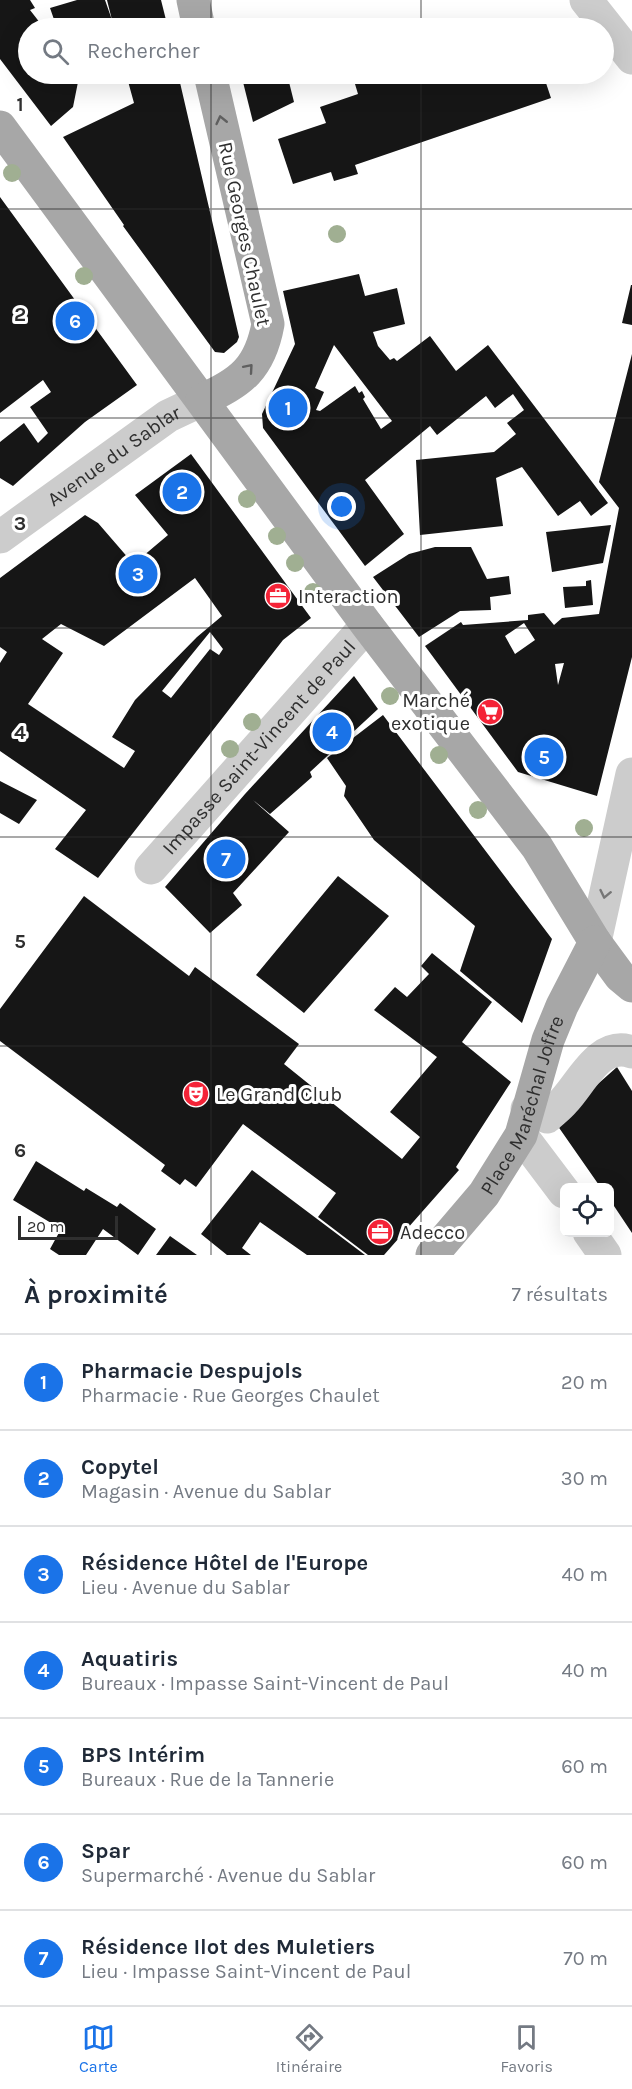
<!DOCTYPE html>
<html lang="fr">
<head>
<meta charset="utf-8">
<style>
  body { margin:0; font-family:Karla,sans-serif; background:#f2f2f3; color:#1f2937 }
  .controls { position:absolute; right:18px; bottom:18px; display:grid; overflow:hidden; border-radius:9px; box-shadow:0 6px 24px #0002 }
  .controls button { width:54px; height:54px; display:grid; place-items:center; padding:0; border:0; border-bottom:2px solid #e0e1e3; background:#fff; color:#1f2937; font:30px sans-serif }
  .scale { position:absolute; left:18px; bottom:15px; width:100px; box-sizing:border-box; padding-left:6px; border:3px solid #2f2f2f; border-top:0; font-size:16px; line-height:21px; white-space:nowrap; color:#2f2f2f; -webkit-text-stroke:4px #fff; paint-order:stroke }
  .you { position:absolute; left:342px; top:507px; width:21px; height:21px; margin:-15px; border:4px solid #fff; border-radius:50%; background:#1a73e8; box-shadow:0 0 0 9px #1a73e833 }
  .badge { display:grid; place-items:center; width:39px; height:39px; border-radius:50%; background:#1a73e8; color:#fff; font-size:20px; font-weight:700 }
  .pin { position:absolute; translate:-50% -50%; border:3px solid #fff; box-shadow:0 2px 6px #0006 }
  .list { margin:0; padding:0; list-style:none }
  h2 { display:flex; justify-content:space-between; align-items:center; height:78px; margin:0; padding:0 24px; font-size:26px }
  h2 small { font-size:20px; font-weight:400; color:#747a83 }
  .list li { display:grid; grid-template-columns:39px 1fr auto; gap:18px; align-items:center; box-sizing:border-box; height:96px; padding:0 24px; border-top:2px solid #e0e1e3 }
  .list b { display:block; font-size:22px; white-space:nowrap }
  .list p { margin:0; font-size:20px; white-space:nowrap; color:#747a83 }
  .list em { font-size:20px; font-style:normal; color:#747a83 }
  .icon { flex:none; width:33px; height:33px; fill:none; stroke:currentColor; stroke-width:2; stroke-linecap:round; stroke-linejoin:round }
  .map { position:relative; flex:none; width:632px; height:1255px; overflow:hidden }
  .search { position:absolute; background:#fff; box-shadow:0 6px 24px #0002; left:18px; right:18px; top:18px; height:66px; display:flex; align-items:center; gap:15px; box-sizing:border-box; padding:0 21px; border-radius:33px; color:#747a83; font-size:22px }
  .sheet { height:750px; background:#fff }
  nav { display:flex; justify-content:space-around; align-items:center; box-sizing:border-box; height:84px; border-top:2px solid #e0e1e3; background:#fff; font-size:16px; color:#747a83 }
  nav a { display:grid; justify-items:center; gap:3px }
  nav .on { color:#1a73e8 }
  .map>svg:first-child { display:block }
  .building { fill:#161616; fill-rule:evenodd }
  .lines { fill:none; stroke-linecap:round; stroke-linejoin:round }
  .minor { stroke:#ccc; stroke-width:33 }
  .major { stroke:#a7a7a7; stroke-width:33 }
  .tree { fill:#a0af92 }
  .oneway { stroke:#5f5f5f }
  .oneway2 { stroke:#767676 }
  .grid { fill:none; stroke:#2f2f2f; stroke-width:1.5; stroke-opacity:0.55 }
  .labels { text-anchor:middle; stroke-width:6; stroke-linejoin:round; paint-order:stroke }
  .street-label { font-size:20px; fill:#2f2f2f; stroke:#fff }
  .poi-label { font-size:20px; fill:#2f2f2f; stroke:#fff; text-anchor:start }
  .grid-label { font-size:20px; text-anchor:middle; font-weight:bold; fill:#2f2f2f; stroke:#fff; stroke-width:6; stroke-linejoin:round; paint-order:stroke }
</style>
</head>
<body>
<div class="map">
<svg width="632" height="1255" viewBox="0 0 632 1255">
  <rect width="100%" height="100%" fill="#fff"/>
  <path class="building" d="M0 0H30L35 8 30 10 44 28H28V74H76L79 77 73 107 51 126 0 59Z
    M77 0H105L112 20 107 0H161L168 28H57L50 8Z
    M126 74H178L239 337 237 342 224 353 215 352 123 226 124 225 63 137 134 103Z
    M241 74H287L294 102 253 122Z
    M384 74H543L551 98 355 165 358 174 334 181 331 172 293 184 278 139 326 123 320 107 358 94 355 84Z
    M0 197 137 385 85 422 13 486 0 478V442L24 423 38 443 48 433 30 407 51 392 43 380 0 413Z
    M359 274 365 296 397 288 405 324 373 332 378 346 390 360 394 358 397 361 430 336 456 371 488 345 608 503 591 516 580 501 558 516 522 467 496 478 503 526 420 535 416 460 494 452 516 434 507 423 524 410 513 394 495 408 486 396 437 435 430 426 365 480 404 534 365 566 263 428 262 414 295 344 283 291ZM334 345 392 421 381 429 363 399 365 397 362 391 359 393 355 386 320 411 316 410 324 392 315 388Z
    M631 285H632V325L622 323Z
    M632 354V657L597 796 518 772 425 646 461 622 463 625 528 620V615L544 613 554 625 562 618 599 614 619 508 599 482ZM524 623 535 640 515 654 505 636ZM564 663 558 685 555 664Z
    M191 454 311 618 283 640 98 878 55 849 86 810 0 751V663L7 652 0 647V578L85 515 98 523 130 560 136 562 168 535 135 495ZM195 578 222 616 197 637 135 700 112 737 135 751 124 768 28 704 63 653 42 639 61 624 104 646ZM210 632 223 649 219 655 210 649 171 698 162 691Z
    M611 525 603 563 552 572 546 532Z
    M435 547H471L487 579 509 576 511 594 490 597 491 610 460 611 419 637 373 577 409 554Z
    M591 580 593 605 565 608 563 587 586 586V581Z
    M354 676 378 709 310 772 312 777 270 814 253 800 289 832 233 893 242 905 210 933 165 887 245 794Z
    M383 715 552 939 522 1023 460 971 475 926 374 840 344 796 346 786 327 758Z
    M0 781 37 800 19 824 0 813Z
    M338 876 389 916 304 1013 256 975Z
    M84 896 189 976 195 967 299 1044 284 1064 402 1159 420 1137 390 1112 437 1057 374 1010 395 987 407 997 429 974 421 966 432 953 492 1002 462 1042 511 1082 456 1167 459 1170 384 1255H368L318 1217 336 1193 243 1124 196 1187 185 1179 180 1185 161 1171 165 1165 0 1041V1009Z
    M617 1067 632 1091V1233L610 1200V1188H601L555 1122Z
    M36 1161 84 1191 86 1188 117 1207 120 1203 156 1229 138 1255 103 1229 86 1255H59L50 1249 61 1229 13 1200Z
    M252 1170 365 1255H307L260 1222 242 1248 251 1255H227L201 1234Z
    M170 1236 197 1255H156Z"/>
  <g class="lines">
    <g class="minor">
      <path d="M586 0 632 58"/>
      <path id="s1" d="M0 537 168 416 202 400"/>
      <path id="s2" d="M151 868 367 625"/>
      <path d="M595 942 632 774"/>
      <path d="M527 1109 547 1117C552 1112 559 1107 564 1101 582 1082 600 1040 632 1052"/>
      <path d="M521 1135 564 1192"/>
      <path d="M589 1232 605 1255"/>
    </g>
    <g class="major">
      <path d="M193 0 199 28"/>
      <path d="M0 127 367 625 537 847 595 942 620 976 632 986"/>
      <path d="M202 400C241 383 260 368 268 324L210 74"/>
      <path id="s3" d="M432 1255 484 1194 521 1135 548 1040 562 1006 595 942"/>
    </g>
  </g>
  <g class="tree">
    <circle cx="12" cy="173" r="9"/>
    <circle cx="337" cy="234" r="9"/>
    <circle cx="84" cy="276" r="9"/>
    <circle cx="247" cy="499" r="9"/>
    <circle cx="277" cy="536" r="9"/>
    <circle cx="295" cy="563" r="9"/>
    <circle cx="313" cy="592" r="9"/>
    <circle cx="390" cy="696" r="9"/>
    <circle cx="252" cy="722" r="9"/>
    <circle cx="230" cy="749" r="9"/>
    <circle cx="439" cy="755" r="9"/>
    <circle cx="478" cy="810" r="9"/>
    <circle cx="584" cy="828" r="9"/>
  </g>
  <defs><path id="oneway-chevron" d="M-2-3.5L2.5 0L-2 3.5" fill="none" stroke-width="1.6" stroke-linecap="round" stroke-linejoin="round" transform="scale(1.5)"/></defs>
  <g class="oneway">
    <use href="#oneway-chevron" transform="translate(221 120) rotate(-103)"/>
    <use href="#oneway-chevron" transform="translate(249 368) rotate(-49)"/>
  </g>
  <use class="oneway2" href="#oneway-chevron" transform="translate(605 894) rotate(102)"/>
  <path class="grid" d="M211 0V28M421 0V28M211 74V1255M421 74V1255M0 209H632M0 418H632M0 628H632M0 837H632M0 1046H632"/>
  <defs>
    <g id="office-disc" transform="scale(1.35)"><circle r="9.5" fill="#f42337" stroke="#fff"/><path d="M-6-3h4V-5.5h4V-3h4V5H-6ZM-1-4.5V-3h2v-1.5ZM-6 0V1H6V0Z" fill="#fff"/></g>
    <g id="supermarket-disc" transform="scale(1.35)"><circle r="9.5" fill="#f42337" stroke="#fff"/><path d="M-6-5.5h2.5l.6 2H6L4.5 2H-2.5L-4.4-4H-6ZM-1.5 3.2a1.3 1.3 0 1 0 .1 0ZM3 3.2a1.3 1.3 0 1 0 .1 0Z" fill="#fff"/></g>
    <g id="theatre-disc" transform="scale(1.35)"><circle r="9.5" fill="#f42337" stroke="#fff"/><path d="M-5-5.5Q0-4 5-5.5V0Q5 5 0 6Q-5 5-5 0ZM-3.3-2.5H-1v1.5H-3.3ZM1-2.5H3.3v1.5H1ZM-2.8 1Q0 5.5 2.8 1Z" fill="#fff"/></g>
  </defs>
  <g fill-rule="evenodd">
    <use href="#office-disc" x="278" y="596"/>
    <use href="#supermarket-disc" x="490" y="712"/>
    <use href="#theatre-disc" x="196" y="1094"/>
    <use href="#office-disc" x="380" y="1232"/>
  </g>
  <g class="labels">
    <g class="street-label">
      <text transform="translate(245 234) rotate(78)" y="7">Rue Georges Chaulet</text>
      <text dy="7" stroke="none"><textPath href="#s1" startOffset="140">Avenue du Sablar</textPath></text>
      <text dy="7" stroke="none"><textPath href="#s2" startOffset="162">Impasse Saint-Vincent de Paul</textPath></text>
      <text dy="7" stroke="none"><textPath href="#s3" startOffset="178">Place Maréchal Joffre</textPath></text>
    </g>
    <g class="poi-label">
      <text x="298" y="603">Interaction</text>
      <text x="470" y="707" text-anchor="end">Marché<tspan x="470" dy="23">exotique</tspan></text>
      <text x="216" y="1101">Le Grand Club</text>
      <text x="400" y="1239">Adecco</text>
    </g>
  </g>
  <g class="grid-label">
    <text x="20" y="111">1</text>
    <text x="20" y="321">2</text>
    <text x="20" y="530">3</text>
    <text x="20" y="739">4</text>
    <text x="20" y="948">5</text>
    <text x="20" y="1157">6</text>
  </g>
</svg>
<div class="controls">
<button><svg class="icon" aria-label="locate" viewBox="0 0 24 24"><circle cx="12" cy="12" r="6"/><path d="M12 2v4M12 18v4M2 12h4M18 12h4"/></svg></button>
</div>
<div class="scale">20 m</div>
<div class="you"></div>
<div class="pin badge" style="left:288px;top:408px">1</div>
<div class="pin badge" style="left:182px;top:492px">2</div>
<div class="pin badge" style="left:138px;top:574px">3</div>
<div class="pin badge" style="left:332px;top:732px">4</div>
<div class="pin badge" style="left:544px;top:757px">5</div>
<div class="pin badge" style="left:75px;top:321px">6</div>
<div class="pin badge" style="left:226px;top:859px">7</div>
<div class="search"><svg class="icon" aria-label="search" viewBox="0 0 24 24"><circle cx="10" cy="10" r="6"/><path d="M15 15l6 6"/></svg>Rechercher</div>
</div>
<section class="sheet">
<h2>À proximité<small>7 résultats</small></h2>
<ul class="list">
<li><span class="badge">1</span><div><b>Pharmacie Despujols</b><p>Pharmacie · Rue Georges Chaulet</p></div><em>20 m</em></li>
<li><span class="badge">2</span><div><b>Copytel</b><p>Magasin · Avenue du Sablar</p></div><em>30 m</em></li>
<li><span class="badge">3</span><div><b>Résidence Hôtel de l'Europe</b><p>Lieu · Avenue du Sablar</p></div><em>40 m</em></li>
<li><span class="badge">4</span><div><b>Aquatiris</b><p>Bureaux · Impasse Saint-Vincent de Paul</p></div><em>40 m</em></li>
<li><span class="badge">5</span><div><b>BPS Intérim</b><p>Bureaux · Rue de la Tannerie</p></div><em>60 m</em></li>
<li><span class="badge">6</span><div><b>Spar</b><p>Supermarché · Avenue du Sablar</p></div><em>60 m</em></li>
<li><span class="badge">7</span><div><b>Résidence Ilot des Muletiers</b><p>Lieu · Impasse Saint-Vincent de Paul</p></div><em>70 m</em></li>
</ul>
</section>
<nav>
<a class="on"><svg class="icon" aria-label="map" viewBox="0 0 24 24"><path d="M3 6l6-2 6 2 6-2v14l-6 2-6-2-6 2zM9 4v14M15 6v14"/></svg>Carte</a>
<a><svg class="icon" aria-label="directions" viewBox="0 0 24 24"><path d="M12 3l9 9-9 9-9-9zM9 14v-3h6M13 9l2 2-2 2"/></svg>Itinéraire</a>
<a><svg class="icon" aria-label="saved" viewBox="0 0 24 24"><path d="M7 4h10v16l-5-4-5 4z"/></svg>Favoris</a>
</nav>
</body>
</html>
